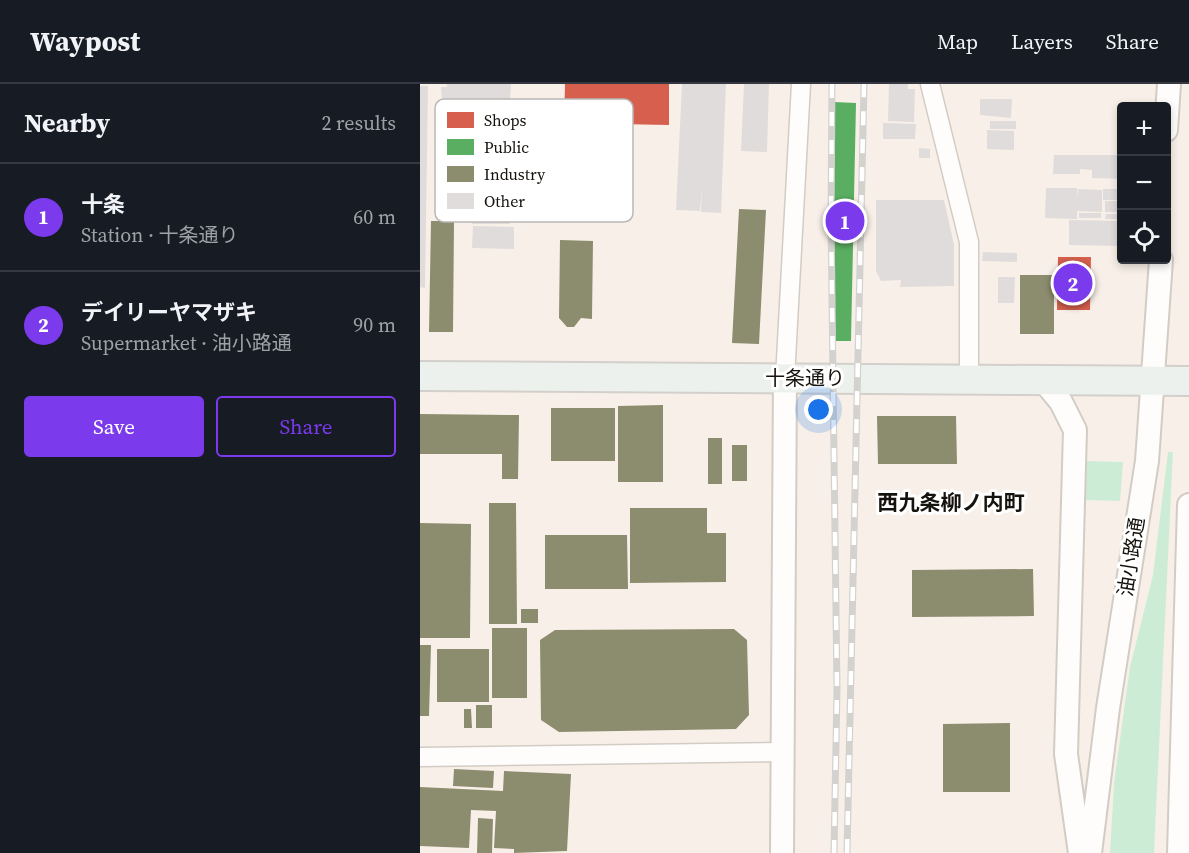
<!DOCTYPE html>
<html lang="en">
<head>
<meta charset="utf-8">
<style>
  body { margin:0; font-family:"Source Serif 4","Noto Sans JP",serif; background:#242831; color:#f1f3f6 }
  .controls { position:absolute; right:18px; top:18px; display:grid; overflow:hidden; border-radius:6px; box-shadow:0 3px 9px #0003 }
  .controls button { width:54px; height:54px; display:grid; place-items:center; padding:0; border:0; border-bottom:2px solid #363941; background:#171b24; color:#f1f3f6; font:30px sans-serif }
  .you { position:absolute; left:399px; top:326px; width:21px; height:21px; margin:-15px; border:4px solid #fff; border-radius:50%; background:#1a73e8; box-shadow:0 0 0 9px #1a73e833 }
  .badge { display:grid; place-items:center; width:39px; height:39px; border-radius:50%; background:#7c3aed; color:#fff; font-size:20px; font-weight:700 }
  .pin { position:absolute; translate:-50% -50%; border:3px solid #fff; box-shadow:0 2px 6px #0006 }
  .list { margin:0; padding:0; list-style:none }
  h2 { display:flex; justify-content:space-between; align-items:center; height:78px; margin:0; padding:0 24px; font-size:26px }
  h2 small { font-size:20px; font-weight:400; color:#9ea1a6 }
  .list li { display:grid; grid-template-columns:39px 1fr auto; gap:18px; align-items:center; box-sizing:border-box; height:108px; padding:0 24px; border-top:2px solid #363941 }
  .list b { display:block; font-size:22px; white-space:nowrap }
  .list p { margin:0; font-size:20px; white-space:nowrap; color:#9ea1a6 }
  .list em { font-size:20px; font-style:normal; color:#9ea1a6 }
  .actions { display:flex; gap:12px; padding:18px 24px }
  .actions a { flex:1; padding:14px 0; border:2px solid #7c3aed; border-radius:6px; text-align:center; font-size:21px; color:#7c3aed }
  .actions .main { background:#7c3aed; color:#fff }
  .icon { flex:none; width:33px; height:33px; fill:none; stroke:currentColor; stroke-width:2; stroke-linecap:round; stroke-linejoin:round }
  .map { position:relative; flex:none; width:769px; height:769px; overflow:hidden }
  header { display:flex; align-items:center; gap:36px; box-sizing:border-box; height:84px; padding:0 30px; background:#171b24; border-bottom:2px solid #363941 }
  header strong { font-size:28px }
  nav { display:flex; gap:33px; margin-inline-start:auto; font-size:21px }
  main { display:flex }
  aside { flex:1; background:#171b24 }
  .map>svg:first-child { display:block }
  .green { fill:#cdecd5 }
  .shops { fill:#d6604d }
  .public { fill:#5aae61 }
  .industry { fill:#8c8c6e }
  .building { fill:#e0dcdb }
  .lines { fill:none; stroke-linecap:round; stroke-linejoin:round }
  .minor-casing { stroke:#d2ccc5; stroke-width:21 }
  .tertiary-casing { stroke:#d2ccc5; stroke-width:26 }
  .primary-casing { stroke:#d3cfcb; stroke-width:32 }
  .minor { stroke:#fefdfc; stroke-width:18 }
  .tertiary { stroke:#fefdfc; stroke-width:22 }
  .primary { stroke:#edf1ed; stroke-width:28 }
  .rail-casing { stroke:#d4d2cf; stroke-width:7 }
  .rail { stroke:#fff; stroke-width:4.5; stroke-dasharray:14; stroke-linecap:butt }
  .labels { text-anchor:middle; stroke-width:6; stroke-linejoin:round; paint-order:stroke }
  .street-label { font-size:20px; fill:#16120d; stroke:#fff }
  .neighbourhood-label { font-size:21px; font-weight:bold; fill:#16120d; stroke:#fff }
  .key { fill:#fff; stroke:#b9b8b6; stroke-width:1.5 }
  .key-label { font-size:16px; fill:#16120d }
</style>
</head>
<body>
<header>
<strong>Waypost</strong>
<nav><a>Map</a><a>Layers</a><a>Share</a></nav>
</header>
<main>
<aside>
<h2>Nearby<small>2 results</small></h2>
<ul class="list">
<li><span class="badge">1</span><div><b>十条</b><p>Station · 十条通り</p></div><em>60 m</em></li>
<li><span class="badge">2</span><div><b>デイリーヤマザキ</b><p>Supermarket · 油小路通</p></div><em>90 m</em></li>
</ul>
<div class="actions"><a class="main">Save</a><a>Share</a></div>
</aside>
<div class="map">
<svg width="769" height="769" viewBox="0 0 769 769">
  <rect width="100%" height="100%" fill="#f8f0e8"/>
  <path class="green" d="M748 368H753L734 769H690L694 699 710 583 733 491Z
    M664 377 703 378 700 417 663 416Z"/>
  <path class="shops" d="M145 0H249V41L144 39Z
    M638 173H671L670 226H637Z"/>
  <path class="public" d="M414 18 436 19 431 257H411Z"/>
  <path class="industry" d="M319 125 346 126 339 260 312 259Z
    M11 137H34L33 248H9Z
    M140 156 173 157 172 235 161 234 154 243H147L139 234Z
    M600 191H634V250H600Z
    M243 321V398H198V322Z
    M131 324H195V377H131Z
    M0 330 99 331 98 395H82V370H0Z
    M457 332H536L537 380H458Z
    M288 354H302V400H288Z
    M312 361H327V397H312Z
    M69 419H96L97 540H69Z
    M210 424H287V449H306V498L210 499Z
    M0 439 51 440 50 554H0Z
    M125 451H207L208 505H125Z
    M613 485 614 532 492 533V486Z
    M101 525H118V539H101Z
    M72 544H107V614H72Z
    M314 545 327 556 329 631 316 645 139 648 121 636 120 556 135 546Z
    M0 561H11L9 632H0Z
    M17 565H69V618H17Z
    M56 621H72V644H56Z
    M44 625H51L52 644H44Z
    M590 639V708H523V640Z
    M34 685 74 687 73 704 33 702Z
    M84 687 151 690 147 767 94 769V765L74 764 76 727 51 726 49 764 0 762V703L83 707Z
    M58 734 73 735 72 769H57Z"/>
  <path class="building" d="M27 0H91L90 19 22 17 21 3H27Z
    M262 0H306L301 129 281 128 282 103 280 127 256 126Z
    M324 0H349L347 68 321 67Z
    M469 0H488V5H495L494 38 468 37Z
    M0 2H8L5 204 0 203Z
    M560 15H592L591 34 560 31Z
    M570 37H596V45H570Z
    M463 39 496 40 495 55H463Z
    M567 46 594 47V66L567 65Z
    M499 64 510 65V74H499Z
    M634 71H702V95L672 94V86L660 85V90H633Z
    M626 104H657V114L658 105 682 106V128L657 127V135L625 134Z
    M683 105H702V116H683Z
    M456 116H524L534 161V202L480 203 481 196 461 197 456 187Z
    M685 117H698V128H685Z
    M53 128H90V140H52Z
    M659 129H681V134H659Z
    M686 130H699L698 135H685Z
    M649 136 702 137V162L649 161Z
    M53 142 94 143V165L52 164Z
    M563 168 597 169V178L562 177Z
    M578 193H595L594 219H578Z"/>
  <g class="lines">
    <g class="minor-casing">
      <path id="minor" d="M510 0 549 158V295
        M365 294 381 0
        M0 673 364 668"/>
    </g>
    <g class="tertiary-casing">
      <path id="tertiary" d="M746 46 749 0
        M622 295 641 318 655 346 646 670 660 769
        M362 769 365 294
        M670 769 688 624 727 377 741 176
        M759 769 769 421"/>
    </g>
    <g class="primary-casing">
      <path id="primary" d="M0 292 769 297"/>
    </g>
    <use href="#minor" class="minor"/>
    <use href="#tertiary" class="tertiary"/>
    <use href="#primary" class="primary"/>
    <g class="rail-casing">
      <path id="rail" d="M412 0 411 137 417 605 414 769
        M427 769 444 0"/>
    </g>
    <use href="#rail" class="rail"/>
  </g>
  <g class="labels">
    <g class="street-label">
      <text x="385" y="301">十条通り</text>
      <text transform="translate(711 473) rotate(-81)" y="7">油小路通</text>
    </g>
    <g class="neighbourhood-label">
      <text x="531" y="426">西九条柳ノ内町</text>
    </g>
  </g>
  <rect x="15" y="15" width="198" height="123" rx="9" class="key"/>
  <rect x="27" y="28" width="27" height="16" fill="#d6604d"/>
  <rect x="27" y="55" width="27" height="16" fill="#5aae61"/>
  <rect x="27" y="82" width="27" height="16" fill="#8c8c6e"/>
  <rect x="27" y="109" width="27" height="16" fill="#e0dcdb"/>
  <g class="key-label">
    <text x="64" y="42">Shops</text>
    <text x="64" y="69">Public</text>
    <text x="64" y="96">Industry</text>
    <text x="64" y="123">Other</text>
  </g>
</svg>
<div class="controls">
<button>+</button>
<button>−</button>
<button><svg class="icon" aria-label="locate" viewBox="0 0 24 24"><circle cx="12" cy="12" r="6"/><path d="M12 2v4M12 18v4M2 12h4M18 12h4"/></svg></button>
</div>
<div class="you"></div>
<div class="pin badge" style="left:425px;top:137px">1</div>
<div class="pin badge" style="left:653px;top:199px">2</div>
</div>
</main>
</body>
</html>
